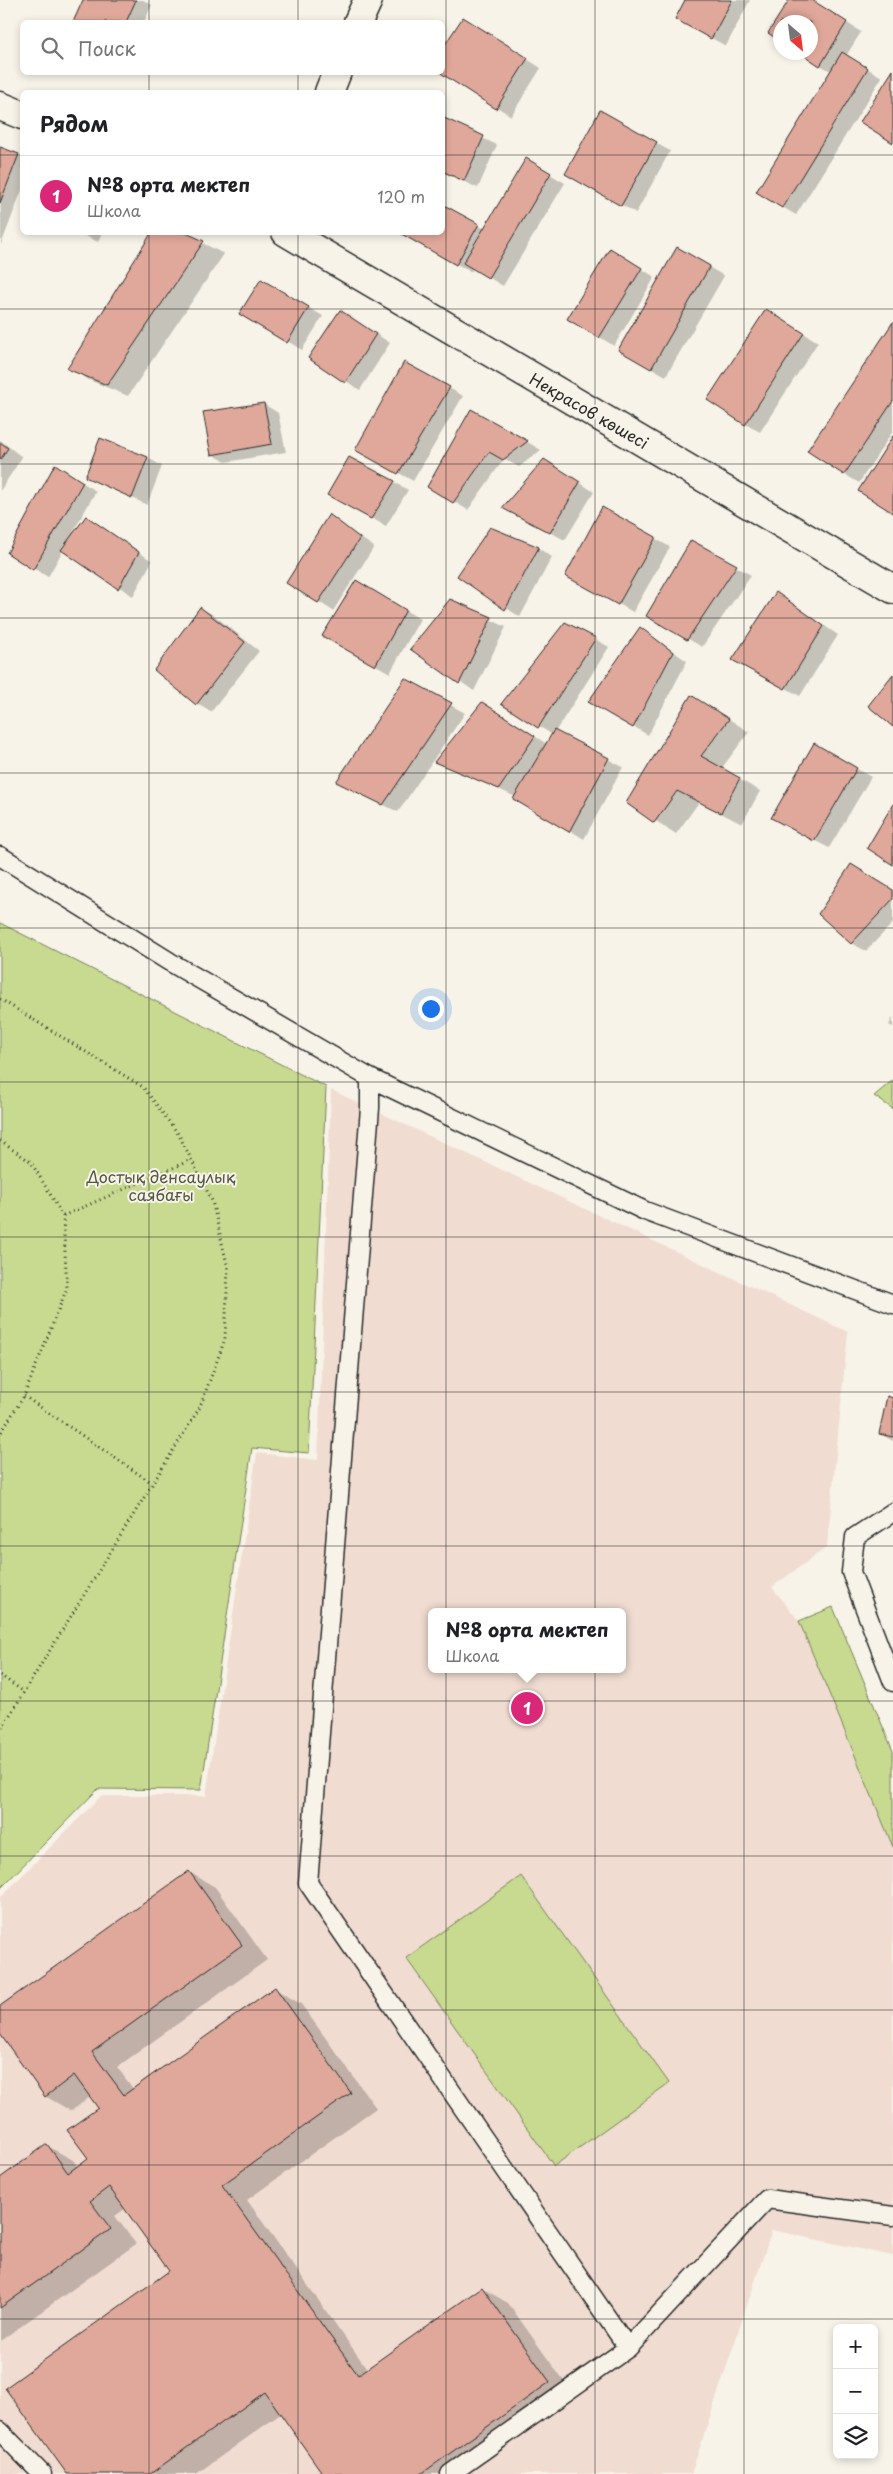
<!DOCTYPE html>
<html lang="ru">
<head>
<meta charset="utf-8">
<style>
  body { margin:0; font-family:"Playpen Sans",sans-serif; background:#f6f6f6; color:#202124 }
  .controls { position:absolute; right:15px; bottom:15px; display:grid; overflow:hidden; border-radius:8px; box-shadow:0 2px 8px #0003 }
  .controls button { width:45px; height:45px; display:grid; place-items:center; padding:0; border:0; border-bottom:1px solid #e0e0e0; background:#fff; color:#202124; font:25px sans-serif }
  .compass { position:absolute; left:773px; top:15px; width:45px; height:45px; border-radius:50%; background:#fff; box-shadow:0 2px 8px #0003; rotate:152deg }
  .you { position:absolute; left:430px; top:1008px; width:18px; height:18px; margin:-12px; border:4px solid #fff; border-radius:50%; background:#1a73e8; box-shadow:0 0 0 8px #1a73e833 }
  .badge { display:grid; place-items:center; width:32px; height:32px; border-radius:50%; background:#db2777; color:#fff; font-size:16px; font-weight:700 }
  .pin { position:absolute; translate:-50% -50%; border:2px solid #fff; box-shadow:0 1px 5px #0006 }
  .popup { position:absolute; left:428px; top:1608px; width:198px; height:65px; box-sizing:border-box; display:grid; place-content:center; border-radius:8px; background:#fff; filter:drop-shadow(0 1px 4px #0005); font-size:16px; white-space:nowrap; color:#757577 }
  .popup b { font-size:19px; color:#202124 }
  .popup::after { content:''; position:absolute; left:50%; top:100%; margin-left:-10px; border:10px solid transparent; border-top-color:#fff }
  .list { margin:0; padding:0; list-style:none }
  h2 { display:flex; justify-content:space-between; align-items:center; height:65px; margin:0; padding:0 20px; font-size:21px }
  h2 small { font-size:16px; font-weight:400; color:#757577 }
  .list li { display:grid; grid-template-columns:32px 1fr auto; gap:15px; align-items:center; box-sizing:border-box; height:80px; padding:0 20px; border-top:1px solid #e0e0e0 }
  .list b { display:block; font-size:19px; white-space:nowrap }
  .list p { margin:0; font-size:16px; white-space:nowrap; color:#757577 }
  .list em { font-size:16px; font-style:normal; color:#757577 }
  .icon { flex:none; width:28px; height:28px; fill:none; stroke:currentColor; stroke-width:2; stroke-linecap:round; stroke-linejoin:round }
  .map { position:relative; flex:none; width:893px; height:2474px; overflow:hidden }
  .search { position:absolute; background:#fff; box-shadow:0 2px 8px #0003; left:20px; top:20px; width:425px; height:55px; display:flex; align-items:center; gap:12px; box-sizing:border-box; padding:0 18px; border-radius:8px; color:#757577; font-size:19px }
  .panel { position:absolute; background:#fff; box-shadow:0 2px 8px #0003; left:20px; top:90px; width:425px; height:145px; border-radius:8px }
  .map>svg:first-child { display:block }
  .built { fill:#f0dcd1; fill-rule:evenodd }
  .green { fill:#c7da8f; stroke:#79825d }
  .shadow { fill:#0003 }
  .building { fill:#e0a89a; stroke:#2b2b2b }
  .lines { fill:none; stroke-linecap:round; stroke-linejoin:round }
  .service-casing { stroke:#2b2b2b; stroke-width:21 }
  .tertiary-casing { stroke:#2b2b2b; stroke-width:31 }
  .secondary-casing { stroke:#2b2b2b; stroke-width:31 }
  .path { stroke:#2b2b2b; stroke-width:3; stroke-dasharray:1 4; stroke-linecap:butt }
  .service { stroke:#f7f3e8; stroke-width:18 }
  .tertiary { stroke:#f7f3e8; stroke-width:28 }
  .secondary { stroke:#f7f3e8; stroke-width:28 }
  .grid { fill:none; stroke:#2b2b2b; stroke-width:1; stroke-opacity:0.55 }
  .labels { text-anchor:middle; stroke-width:4; stroke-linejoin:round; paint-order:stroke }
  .street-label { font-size:16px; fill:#2b2b2b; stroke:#f7f3e8 }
  .park-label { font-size:16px; fill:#525744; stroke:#f7f3e8 }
</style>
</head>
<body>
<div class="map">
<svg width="893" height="2474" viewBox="0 0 893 2474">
  <rect width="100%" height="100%" fill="#f7f3e8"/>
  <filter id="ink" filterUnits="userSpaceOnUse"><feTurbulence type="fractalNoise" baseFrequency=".02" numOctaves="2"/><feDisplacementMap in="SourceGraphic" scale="10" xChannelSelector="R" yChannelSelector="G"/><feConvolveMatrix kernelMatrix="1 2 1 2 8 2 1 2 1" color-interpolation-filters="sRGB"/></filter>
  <g filter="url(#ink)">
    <path class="built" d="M331 1090 848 1332 827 1547 772 1587 799 1621 893 1847V2256L772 2230 691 2474H0V1898L101 1796H206L257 1453 318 1460ZM432 1612H622V1669H432Z"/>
    <path class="green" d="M0 923 326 1087 309 1453 252 1448 201 1790 98 1789 0 1889Z
      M893 1080V1109L874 1096Z
      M833 1607 893 1751V1847L799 1621Z
      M521 1876 669 2083 554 2166 406 1958Z"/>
    <path class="shadow" d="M84 0H143L152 5 144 22H74Z
      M687 0H750L726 46 691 27Z
      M790 0H812L861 32 846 56 882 77 796 215 782 207 831 71 820 65 810 52V22H780V39L770 32Z
      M477 27 541 68 511 116 442 72Z
      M600 112 670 151 636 213 566 174Z
      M442 119 497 145 478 188 442 172Z
      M0 149 22 157V190L1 245Z
      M526 160 565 183 503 286 473 268 471 272 399 232H442V206L485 229Z
      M77 232H102L98 242Z
      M181 232 224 254 128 396 89 380 69 368Z
      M678 249 724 276 666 376 620 350Z
      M610 250 655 277 614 346 569 318Z
      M262 281 323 316 302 350 241 313Z
      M781 319 818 342 760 432 745 424Z
      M355 320 390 343 360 390 310 358Z
      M893 324V431L859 483 844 474Z
      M449 388 463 396 413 481 357 449Z
      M264 404 278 413 286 452 226 462 212 454Z
      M472 410 541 450 519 467 504 459 468 510 428 487Z
      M0 440 22 457 0 491Z
      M148 458 162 466 147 505 86 476Z
      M559 469 594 492 565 540 518 516Z
      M69 474 96 491 73 532 101 526 152 561 133 596 63 550 48 577 8 553Z
      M394 482 408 490 386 526 343 503Z
      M603 509 670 547 633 612 567 575Z
      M329 516 374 547 333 611 288 582Z
      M691 542 751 575 702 647 648 615Z
      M538 548 552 557 520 617 459 576Z
      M357 582 420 619 390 673 324 636Z
      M777 594 838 635 800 696 734 659Z
      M450 600 506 627 474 691 412 648Z
      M201 608 215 616 259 651 211 712 197 704Z
      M640 628 687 661 648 735 590 702Z
      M595 639 609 647 555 732 623 767 584 839 516 797 436 761 497 712 547 744 553 735 502 704Z
      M405 680 465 713 398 812 338 782Z
      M712 708 749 732 721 769 760 791 742 824 699 802 676 834 628 803Z
      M815 745 871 777 829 848 787 826Z
      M893 891V923L866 951 851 943Z
      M893 1017V1027L889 1025Z
      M893 1399V1441L880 1434Z
      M189 1872 215 1887 267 1960 117 2067 134 2090 275 1989 301 2004 376 2108 247 2200 368 2370 482 2288 508 2303 575 2397 467 2474H325L282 2413 196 2474H69L171 2271 126 2208 115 2216 136 2244 0 2341V2179L47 2146 73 2160 78 2167 89 2159 99 2108 91 2096 71 2111 45 2096 0 2032V2008Z"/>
    <path class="building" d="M83 0H136L126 22H73Z
      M685 0H732L711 39 675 19Z
      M789 0H812L847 22 820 66 799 52H810V22H780V41L768 33Z
      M463 17 528 58 496 109 439 72H442V49Z
      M842 52 868 68 782 208 756 192Z
      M893 70V143L860 122Z
      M600 110 657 142 621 206 565 174Z
      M442 117 484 136 464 181 442 171Z
      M0 147 19 154 0 203Z
      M526 158 551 173 488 278 463 263Z
      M442 204 479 224 456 265 398 232H442Z
      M152 232H184L204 241 107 385 67 369Z
      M677 247 710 266 651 369 618 350Z
      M610 248 642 268 599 338 567 319Z
      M261 279 309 307 287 343 239 314Z
      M766 309 804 333 745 425 707 400Z
      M340 310 376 334 345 383 308 358Z
      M893 322V401L844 475 807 451Z
      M404 362 450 387 398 474 355 450Z
      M264 403 272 444 211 455 203 412Z
      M471 409 528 441 503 460 489 452 453 503 427 487Z
      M893 436V513L858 491Z
      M100 438 148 457 132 498 85 477Z
      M0 442 8 448 0 460Z
      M349 457 395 481 371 519 327 495Z
      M544 459 580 482 550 533 502 508Z
      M55 464 83 482 33 570 7 553Z
      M602 507 656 537 618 605 565 576Z
      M329 514 360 538 318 603 286 583Z
      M86 516 139 552 118 589 61 550Z
      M490 527 539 547 505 610 457 576Z
      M691 540 737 565 687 640 646 616Z
      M356 580 406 610 375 666 322 636Z
      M776 592 824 626 785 689 732 660Z
      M450 599 492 617 459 684 410 649Z
      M200 607 245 642 196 705 154 670Z
      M565 622 596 638 538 728 501 704Z
      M640 627 673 652 633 728 588 702Z
      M893 674V727L868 706Z
      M405 678 452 703 383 805 336 782Z
      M691 695 729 719 701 756 740 778 721 813 677 791 654 823 626 803Z
      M482 702 535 736 499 789 434 762Z
      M554 730 609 758 569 832 513 799Z
      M814 743 857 768 814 841 771 818Z
      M893 804V865L867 848Z
      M851 864 893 890V899L851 944 818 914Z
      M887 1396 893 1398V1437L879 1434Z
      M189 1871 242 1945 92 2052 124 2095 275 1987 351 2093 222 2185 358 2375 482 2287 550 2382 421 2474H323L265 2392 150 2474H67L5 2388 169 2271 109 2187 90 2201 111 2229 0 2308V2178L47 2144 68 2173 88 2158 67 2130 98 2108 74 2075 45 2097 0 2034V2006Z"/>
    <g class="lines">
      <g class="service-casing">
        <path id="service" d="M0 856 170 962 370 1078 645 1211 893 1304
          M370 1078V1108L308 1883 628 2348 767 2199 893 2216
          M893 1512 855 1537 851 1572 893 1682
          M0 2431 42 2474
          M450 2474 628 2348"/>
      </g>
      <g class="tertiary-casing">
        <path id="tertiary" d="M358 22 368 0
          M329 92 337 72"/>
      </g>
      <g class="secondary-casing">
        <path id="secondary" d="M0 106 22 115
          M286 232 893 589"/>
      </g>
      <path class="path" d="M0 999 143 1087 179 1135 212 1201 228 1268 225 1339 200 1407 0 1731
        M0 1141 31 1162 63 1216 67 1288 24 1396 0 1434
        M63 1216 191 1160
        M24 1396 152 1483
        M0 1675 24 1692"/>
      <use href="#service" class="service"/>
      <use href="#tertiary" class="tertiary"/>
      <use href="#secondary" class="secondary"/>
    </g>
  </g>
  <path class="grid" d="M149 0V22M298 0V22M446 0V2474M595 0V2474M744 0V2474M149 72V92M298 72V92M0 155H22M442 155H893M149 232V2474M298 232V2474M0 309H893M0 464H893M0 618H893M0 773H893M0 928H893M0 1082H893M0 1237H893M0 1392H893M0 1546H893M0 1701H893M0 1856H893M0 2010H893M0 2165H893M0 2319H893"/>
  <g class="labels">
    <g class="street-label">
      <text transform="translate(589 411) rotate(30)" y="6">Некрасов көшесі</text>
    </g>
    <g class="park-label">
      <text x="161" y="1183">Достық денсаулық<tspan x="161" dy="18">саябағы</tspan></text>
    </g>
  </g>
</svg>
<div class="controls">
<button>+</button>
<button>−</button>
<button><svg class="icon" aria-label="layers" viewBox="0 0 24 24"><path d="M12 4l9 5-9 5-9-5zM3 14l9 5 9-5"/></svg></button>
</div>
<svg class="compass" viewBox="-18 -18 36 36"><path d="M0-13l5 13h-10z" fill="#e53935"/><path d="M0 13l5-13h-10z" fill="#757577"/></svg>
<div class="you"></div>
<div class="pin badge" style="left:527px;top:1708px">1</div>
<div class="popup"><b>№8 орта мектеп</b>Школа</div>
<div class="search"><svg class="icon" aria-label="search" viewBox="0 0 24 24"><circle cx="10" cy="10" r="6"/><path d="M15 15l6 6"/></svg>Поиск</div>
<section class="panel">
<h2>Рядом<small></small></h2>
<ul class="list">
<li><span class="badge">1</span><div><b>№8 орта мектеп</b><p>Школа</p></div><em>120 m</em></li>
</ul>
</section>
</div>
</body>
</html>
